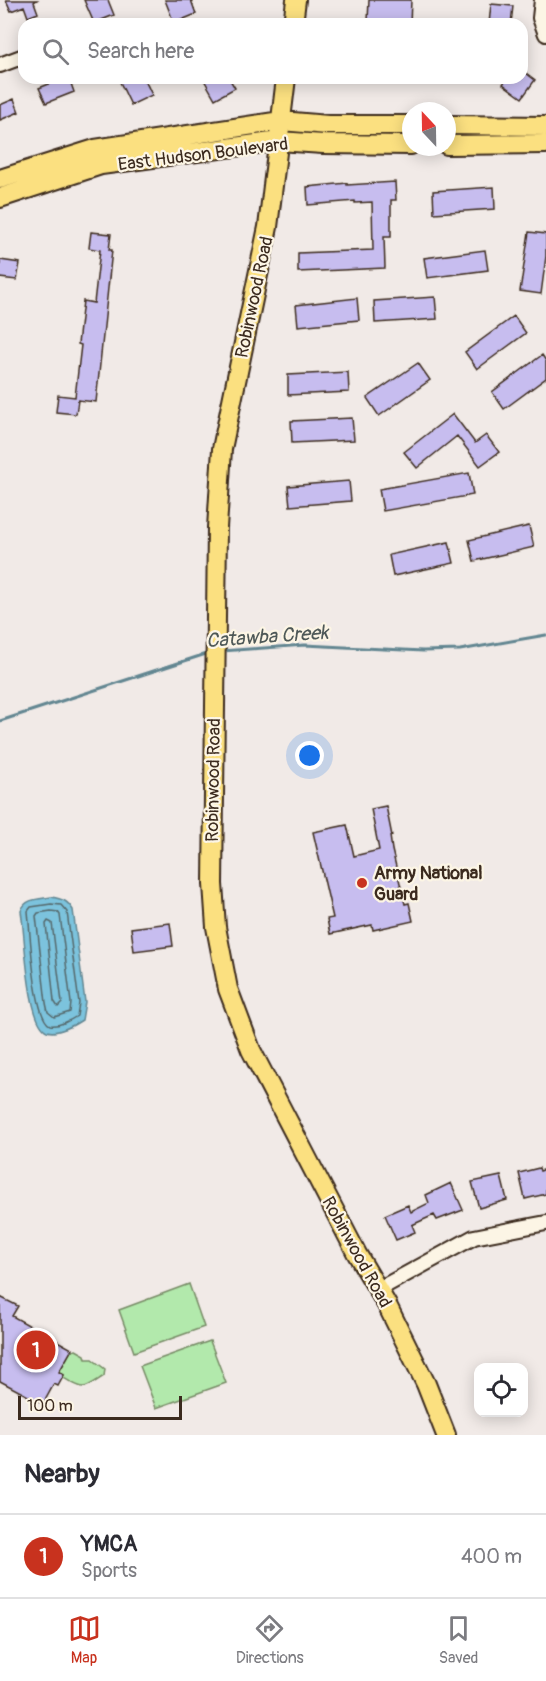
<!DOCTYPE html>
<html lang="en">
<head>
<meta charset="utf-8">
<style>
  body { margin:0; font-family:Pangolin,sans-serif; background:#f2f2f3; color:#2b2b33 }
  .controls { position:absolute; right:18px; bottom:18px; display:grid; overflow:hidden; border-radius:12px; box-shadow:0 3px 15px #0003 }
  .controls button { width:54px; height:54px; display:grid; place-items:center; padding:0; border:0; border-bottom:2px solid #e1e1e2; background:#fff; color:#2b2b33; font:30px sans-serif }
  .compass { position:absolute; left:402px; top:102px; width:54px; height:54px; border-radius:50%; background:#fff; box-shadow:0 3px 15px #0003; rotate:338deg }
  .scale { position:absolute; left:18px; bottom:15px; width:164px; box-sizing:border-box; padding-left:6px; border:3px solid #3b2a1e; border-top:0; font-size:16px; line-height:21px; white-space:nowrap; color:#3b2a1e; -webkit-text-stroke:4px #fcf5e5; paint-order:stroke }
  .you { position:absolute; left:310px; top:756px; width:21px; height:21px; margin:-15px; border:4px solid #fff; border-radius:50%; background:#1a73e8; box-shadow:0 0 0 9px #1a73e833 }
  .badge { display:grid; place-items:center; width:39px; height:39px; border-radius:50%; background:#c8321e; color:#fff; font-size:20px; font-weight:700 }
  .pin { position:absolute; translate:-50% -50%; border:3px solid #fff; box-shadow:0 2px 6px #0006 }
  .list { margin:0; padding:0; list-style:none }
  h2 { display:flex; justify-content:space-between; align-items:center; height:78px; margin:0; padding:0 24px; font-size:26px }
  h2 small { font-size:20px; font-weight:400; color:#7c7c81 }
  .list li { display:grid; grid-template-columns:39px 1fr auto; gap:18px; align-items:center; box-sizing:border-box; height:84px; padding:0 24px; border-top:2px solid #e1e1e2 }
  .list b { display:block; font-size:22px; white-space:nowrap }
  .list p { margin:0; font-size:20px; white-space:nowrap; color:#7c7c81 }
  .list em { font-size:20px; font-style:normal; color:#7c7c81 }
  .icon { flex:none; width:33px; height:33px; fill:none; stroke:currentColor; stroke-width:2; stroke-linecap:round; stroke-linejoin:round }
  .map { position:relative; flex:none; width:546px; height:1435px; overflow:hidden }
  .search { position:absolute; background:#fff; box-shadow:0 3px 15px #0003; left:18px; right:18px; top:18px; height:66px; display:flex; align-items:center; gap:15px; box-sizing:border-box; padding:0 21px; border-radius:18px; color:#7c7c81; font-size:22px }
  .sheet { height:162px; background:#fff }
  nav { display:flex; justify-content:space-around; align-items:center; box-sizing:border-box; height:84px; border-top:2px solid #e1e1e2; background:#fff; font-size:16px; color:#7c7c81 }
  nav a { display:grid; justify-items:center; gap:3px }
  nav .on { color:#c8321e }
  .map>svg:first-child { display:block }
  .green { fill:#b2e9ac; stroke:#768a65; stroke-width:1.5 }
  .water { fill:#7cc3dd; stroke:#628691; stroke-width:1.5 }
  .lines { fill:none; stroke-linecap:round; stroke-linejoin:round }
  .shore { stroke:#55676a; stroke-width:1.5 }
  .stream { stroke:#628691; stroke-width:3 }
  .building { fill:#c7bdef; stroke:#3b2a1e; stroke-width:1.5 }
  .minor-casing { stroke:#3b2a1e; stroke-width:18 }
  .major-casing { stroke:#3b2a1e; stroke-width:22 }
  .minor { stroke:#fcf5e5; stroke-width:14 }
  .major { stroke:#fbe080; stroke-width:18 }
  .poi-dot { fill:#c8321e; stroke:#fcf5e5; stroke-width:2 }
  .labels { text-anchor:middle; stroke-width:4.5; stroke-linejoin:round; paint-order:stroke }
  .street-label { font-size:18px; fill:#3b2a1e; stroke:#fcf5e5 }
  .poi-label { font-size:18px; font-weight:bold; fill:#3b2a1e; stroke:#fcf5e5; text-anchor:start }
  .water-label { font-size:20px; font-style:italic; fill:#4e5857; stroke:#fcf5e5 }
</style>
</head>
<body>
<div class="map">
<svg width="546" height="1435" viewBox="0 0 546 1435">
  <rect width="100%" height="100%" fill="#f1eae7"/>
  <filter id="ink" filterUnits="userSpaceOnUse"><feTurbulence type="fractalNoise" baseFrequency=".0167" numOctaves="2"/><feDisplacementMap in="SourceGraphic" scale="12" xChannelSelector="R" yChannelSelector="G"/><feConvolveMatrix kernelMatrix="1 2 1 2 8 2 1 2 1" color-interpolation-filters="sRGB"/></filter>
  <g filter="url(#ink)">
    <path class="green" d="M189 1284 204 1327 134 1352 119 1310Z
      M210 1341 226 1383 156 1408 140 1366Z
      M76 1350 85 1355 86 1359H92L105 1369 104 1376C82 1390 85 1391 62 1377L64 1375 59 1372 71 1351Z"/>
    <path class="water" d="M51 897C62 899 67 900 73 910L85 1002 82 1020C74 1025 58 1035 47 1031 27 1023 25 933 21 911 25 898 40 899 51 897Z"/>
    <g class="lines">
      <path class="shore" d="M51 904 61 905 67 912 79 1003 77 1016C71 1020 58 1027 50 1025 34 1019 30 930 28 911L31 907Z
        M51 911 58 912 60 915 71 1003 70 1012 54 1017 48 1012 46 1003 36 916 38 913Z
        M48 921 52 923 62 1003 58 1007 54 1001 46 924Z"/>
      <path class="stream" d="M222 651 305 645 423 651 460 650 546 635
        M0 721 209 653"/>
    </g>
    <path class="building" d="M6 0H37L34 2 38 13 28 17 24 6 11 11Z
      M84 0H108L114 15 94 23Z
      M165 0H191L196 14 174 23Z
      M369 0H411L410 24H376V21H368Z
      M491 4 513 6 511 24H489Z
      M522 70 535 80 522 98 503 84 507 78H522Z
      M64 78H69L74 92 46 103 39 88Z
      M118 78H144L152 95 131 105Z
      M203 78H229L235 88 215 99Z
      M14 99 19 112 0 120V105Z
      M395 182 396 200H391V237H384L385 268 298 272V253L373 250 372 202 355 203V201L308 205 307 187 347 183V185Z
      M494 187 495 209 434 213 433 191Z
      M91 232 111 234 109 250H112L96 402 78 400 76 414 56 412 58 395 75 397 81 345 78 344 83 301 94 303 100 250 89 248Z
      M529 232 546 234V256L541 294 520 291Z
      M485 250 488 270 427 278 424 258Z
      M0 260 20 263 17 280 0 278Z
      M435 297 437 319 375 323 374 301Z
      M357 298 359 320 298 326 296 305Z
      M514 316 526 333 477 369 465 352Z
      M542 355 546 361V378L504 409 492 392Z
      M418 363 430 380 379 416 367 398Z
      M348 372 349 392 288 395V375Z
      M453 414 475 443 486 435 499 452 480 466 457 436 417 468 404 452Z
      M352 418 354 440 292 443 291 421Z
      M469 473 473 495 383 511 379 489Z
      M349 481 351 501 290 506 288 486Z
      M529 526 534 547 474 561 469 540Z
      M449 542 454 563 393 576 389 555Z
      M386 806 392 836H390L392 850 405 904 409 903 413 921 373 930 372 925 330 934 327 919 333 918 313 832 347 825 354 856 379 850 371 809Z
      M170 923 173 946 134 951 131 928Z
      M539 1168 540 1171 546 1169V1194L525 1199 519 1173Z
      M501 1176 507 1200 479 1208 472 1182Z
      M451 1183 463 1210 437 1220 434 1215 412 1225 415 1232 396 1240 385 1215 408 1205 411 1212 429 1203 426 1195Z
      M0 1297 18 1306 12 1316 72 1349 59 1372 64 1375 58 1386 54 1384 43 1404 0 1381Z"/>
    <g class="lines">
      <g class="minor-casing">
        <path id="minor" d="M542 0 540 18 546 34
          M0 65 24 56
          M379 1289 474 1237 546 1223"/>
      </g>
      <g class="major-casing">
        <path id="major" d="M293 24 296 0
          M286 78 268 227 222 449 217 528 213 884 216 927 228 989 251 1050 357 1254 387 1305 426 1384 446 1435
          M447 125 546 126
          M447 145 546 144
          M0 179 95 149 281 121 328 125H411
          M0 198 101 165 279 141 323 144 411 145"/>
      </g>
      <use href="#minor" class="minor"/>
      <use href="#major" class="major"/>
    </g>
  </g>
  <circle class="poi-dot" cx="362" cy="883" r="6"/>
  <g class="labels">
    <g class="street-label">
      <text transform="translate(203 154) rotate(-7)" y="6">East Hudson Boulevard</text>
      <text transform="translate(254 297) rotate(-78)" y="6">Robinwood Road</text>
      <text transform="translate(213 780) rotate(-89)" y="6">Robinwood Road</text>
      <text transform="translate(357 1252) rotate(61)" y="6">Robinwood Road</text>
    </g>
    <g class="poi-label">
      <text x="374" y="879">Army National<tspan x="374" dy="21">Guard</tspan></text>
    </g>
    <g class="water-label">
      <text transform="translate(267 636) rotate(-4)" y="7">Catawba Creek</text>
    </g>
  </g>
</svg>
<div class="controls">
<button><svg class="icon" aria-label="locate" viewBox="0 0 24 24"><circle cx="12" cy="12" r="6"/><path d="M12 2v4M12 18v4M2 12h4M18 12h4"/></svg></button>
</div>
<svg class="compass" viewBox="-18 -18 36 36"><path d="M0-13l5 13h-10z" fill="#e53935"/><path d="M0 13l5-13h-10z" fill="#7c7c81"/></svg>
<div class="scale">100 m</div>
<div class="you"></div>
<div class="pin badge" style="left:36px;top:1350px">1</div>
<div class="search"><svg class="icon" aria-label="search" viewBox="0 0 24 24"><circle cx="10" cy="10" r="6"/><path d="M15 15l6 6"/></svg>Search here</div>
</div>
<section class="sheet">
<h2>Nearby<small></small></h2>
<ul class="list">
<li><span class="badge">1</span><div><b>YMCA</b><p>Sports</p></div><em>400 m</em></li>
</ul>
</section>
<nav>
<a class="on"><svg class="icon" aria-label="map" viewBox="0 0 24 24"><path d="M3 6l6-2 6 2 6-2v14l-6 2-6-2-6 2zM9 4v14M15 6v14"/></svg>Map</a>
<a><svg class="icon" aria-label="directions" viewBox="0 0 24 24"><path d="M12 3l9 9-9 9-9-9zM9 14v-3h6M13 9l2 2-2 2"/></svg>Directions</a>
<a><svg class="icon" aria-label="saved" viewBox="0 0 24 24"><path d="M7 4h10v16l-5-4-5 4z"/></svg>Saved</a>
</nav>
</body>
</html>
